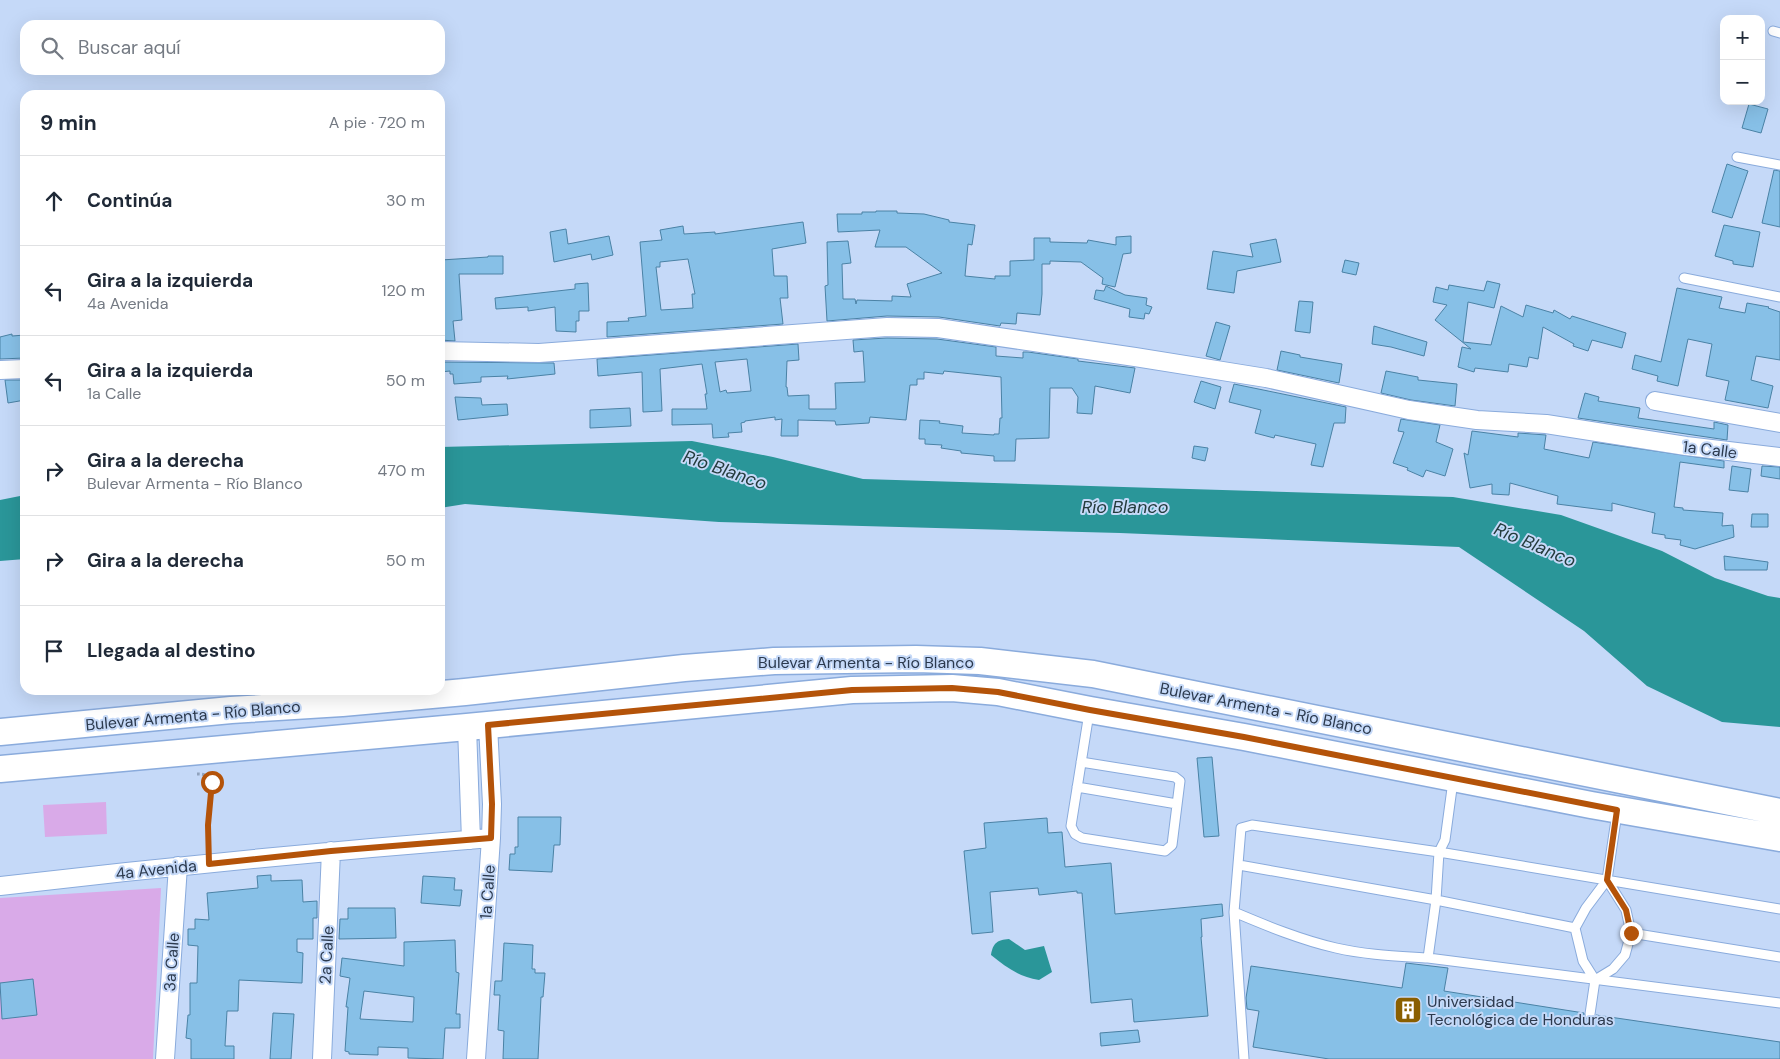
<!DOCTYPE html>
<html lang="es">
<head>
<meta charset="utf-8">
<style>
  body { margin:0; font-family:"DM Sans",sans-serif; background:#f6f6f7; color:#1f2937 }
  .controls { position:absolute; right:15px; top:15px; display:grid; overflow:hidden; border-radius:10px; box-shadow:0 5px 20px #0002 }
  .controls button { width:45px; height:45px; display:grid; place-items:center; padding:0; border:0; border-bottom:1px solid #e0e1e3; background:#fff; color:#1f2937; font:25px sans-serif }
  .stop { position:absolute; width:15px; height:15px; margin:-11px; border:4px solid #b45309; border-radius:50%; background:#fff }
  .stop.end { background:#b45309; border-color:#fff; box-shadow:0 1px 5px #0008 }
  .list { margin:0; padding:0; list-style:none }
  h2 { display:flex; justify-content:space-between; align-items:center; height:65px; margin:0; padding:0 20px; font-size:21px }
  h2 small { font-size:16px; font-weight:400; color:#747a83 }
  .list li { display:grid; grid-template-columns:32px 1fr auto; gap:15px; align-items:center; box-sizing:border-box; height:90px; padding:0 20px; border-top:1px solid #e0e1e3 }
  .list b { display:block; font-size:19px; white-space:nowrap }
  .list p { margin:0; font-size:16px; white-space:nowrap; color:#747a83 }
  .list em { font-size:16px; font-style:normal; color:#747a83 }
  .icon { flex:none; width:28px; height:28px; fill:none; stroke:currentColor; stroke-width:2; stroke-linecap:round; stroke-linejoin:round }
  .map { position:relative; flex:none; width:1780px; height:1059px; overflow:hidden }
  .search { position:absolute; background:#fff; box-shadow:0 5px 20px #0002; left:20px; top:20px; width:425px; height:55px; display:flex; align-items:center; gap:12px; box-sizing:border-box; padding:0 18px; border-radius:15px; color:#747a83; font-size:19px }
  .panel { position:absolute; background:#fff; box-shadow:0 5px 20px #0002; left:20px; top:90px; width:425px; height:605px; border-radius:15px }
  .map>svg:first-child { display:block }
  .green { fill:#d9aae8 }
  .water { fill:#2a9699 }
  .building { fill:#87c0e7; stroke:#4a82a5; fill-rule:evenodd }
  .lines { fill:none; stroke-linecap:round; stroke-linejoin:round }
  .service-casing { stroke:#8aabdc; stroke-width:11 }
  .minor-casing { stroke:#8aabdc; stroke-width:20 }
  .secondary-casing { stroke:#8aabdc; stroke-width:29 }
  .path { stroke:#91a3be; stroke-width:3; stroke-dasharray:2.5 2.5; stroke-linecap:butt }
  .service { stroke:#fff; stroke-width:9 }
  .minor { stroke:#fff; stroke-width:18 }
  .secondary { stroke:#fff; stroke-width:26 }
  .route { stroke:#b45309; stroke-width:6 }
  .labels { text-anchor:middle; stroke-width:4; stroke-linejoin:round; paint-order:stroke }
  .street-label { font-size:16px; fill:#2c3a4e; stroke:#c5d9f8 }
  .poi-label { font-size:16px; fill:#2c3a4e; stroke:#c5d9f8; text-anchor:start }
  .water-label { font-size:18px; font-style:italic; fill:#243b3c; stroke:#c5d9f8 }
</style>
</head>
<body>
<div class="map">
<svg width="1780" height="1059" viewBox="0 0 1780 1059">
  <rect width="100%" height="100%" fill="#c5d9f8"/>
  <path class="green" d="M106 802 107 834 45 837 43 805Z
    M161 888 153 1059H0V898Z"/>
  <path class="water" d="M692 441 773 457 863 479 1453 497 1561 515 1662 551 1715 578 1768 596 1780 598V727L1722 722 1647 686 1584 631 1459 547 1120 533 719 522 465 504 440 508V447Z
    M25 495V559L0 561V500Z
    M1009 939 1025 950 1044 946 1052 972 1039 980C1019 977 1006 967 991 955 993 943 997 940 1009 939Z"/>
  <path class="building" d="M1749 104 1768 109 1761 133 1742 128Z
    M1727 164 1748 171 1732 218 1712 212Z
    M1774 170 1780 171V227L1762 223Z
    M876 211H897V213L924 214 949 220V222L975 225 972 245 968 244 965 276 995 279V276H1010V261L1034 260V238H1050V242L1087 243 1088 240 1116 245V237L1131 236V253L1123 254 1115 287 1102 284 1103 278 1081 262 1050 261V264H1042V294L1040 315 1017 313 1016 324 1001 323 1000 326 939 317 887 316 827 321 825 286 828 285 827 242 848 241 851 263 842 264 843 299H855L856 304 857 300 892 301V296L911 297 907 284 942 273 906 247H875L880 230 838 232 837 214H862V212H876Z
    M803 222 806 243 772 249 774 276H787L788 298H780L783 324 607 337V322L629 321 628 318 646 316 640 242 662 240 660 230 683 226 684 234 715 232V234ZM688 259 695 294H692L693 308 661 310 656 267H660V262Z
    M1724 225 1760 232 1753 267 1733 264V261L1715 256Z
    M566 229 568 244 609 236 613 255 592 260 591 254 554 262 550 232Z
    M1276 239 1281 262 1237 271 1234 293 1207 289 1213 251 1253 257 1250 244Z
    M488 256H503V274H459L462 320 453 321 455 341 440 340V288H442L441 260 488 257Z
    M1345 260 1359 263 1356 275 1342 272Z
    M1487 281 1500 284 1494 308 1468 302 1463 342 1491 345 1501 306 1523 317 1526 305 1553 313 1554 310 1570 319 1572 316 1626 333 1622 348 1592 340 1588 351 1573 346 1574 344 1543 327 1538 359 1529 357 1527 367 1509 364 1508 372 1475 368 1474 372 1458 367 1462 347 1471 349 1435 320 1447 305 1433 302 1436 287 1448 290 1449 285 1484 291Z
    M588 283 589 311H579V321H576V332L556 331 555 307 528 311V307L496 309 495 298 575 289V284Z
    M1106 286 1125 295 1147 298 1146 305 1152 307 1149 314 1145 313 1144 319 1129 317 1130 309 1094 299 1096 290 1104 291Z
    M1677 288 1722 297 1719 308 1745 313 1747 303 1769 307 1768 308 1780 312V360L1756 356 1751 380 1773 386 1768 408 1725 400 1729 381 1706 376 1712 344 1688 339 1678 386 1657 381 1658 376 1632 369 1635 355 1661 362Z
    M1299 301 1313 302 1310 333 1295 331Z
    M1216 322 1230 326 1220 360 1206 356Z
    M1374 326 1427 342 1424 356 1391 347 1372 344Z
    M12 334V336L25 335V358L0 359V337Z
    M887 338 937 339 996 347V356L1023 358V352H1028L1078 359V361L1135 368 1130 393 1095 386 1092 414 1077 413 1078 397 1072 388H1050L1049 438 1016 439 1015 461H994V456L961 453V451L941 448 942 445 925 444V439H919L920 420 940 421 939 423 963 426 962 433 994 435V434H999L1000 418H1002L1001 377 944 371 943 374 924 372V379H917V385H910L906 420 870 417 869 423 836 425 835 421 798 420V436H781L782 419 775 420V417L745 421V422L741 423 742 432 728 433 729 437 713 438 712 424 672 425V409H707L705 394H707L702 364 660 369 662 411 643 412 642 372 598 376 597 359 798 344 799 360 787 361 786 387H787L788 396 809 395V409H836L835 383 865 382 863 351 854 352 853 340ZM747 359 751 391 727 393 726 390 720 392 715 362Z
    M1281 351 1300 355V357L1342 364 1339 383 1277 370Z
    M440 362 554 363 555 374 507 379 508 376 481 377V382L454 384 453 374H450V371L440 372Z
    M1386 371 1418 377V380L1457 384 1455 406 1411 400 1381 393Z
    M5 380H25V400L8 403Z
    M1201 381 1221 387 1215 409 1194 402Z
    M1234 384 1346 407 1345 423H1334L1323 467 1311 465 1316 444 1275 435 1274 438 1255 433 1261 410 1229 402Z
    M1585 393 1599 397 1598 401 1640 408 1638 418 1714 429V422L1728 425 1727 440 1578 418Z
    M455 397 481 398 482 405 507 404 508 415 458 420Z
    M630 408 631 426 590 428V410Z
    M1401 419 1440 425 1436 442 1453 449 1445 476 1426 470 1423 477 1407 470 1408 468 1393 463 1404 432 1398 431Z
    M1472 431 1518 437V433L1546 435 1544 449 1589 458 1593 442 1724 461V468L1680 462 1674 507 1683 508V510L1723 513 1722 526 1733 525 1734 537 1695 549 1680 545 1681 540 1665 538V535L1652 533 1655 513 1612 503V511L1557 504 1558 496 1510 483 1509 495 1492 494V484L1470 488 1464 453 1468 455Z
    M1194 446 1208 448 1205 461 1192 458Z
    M1732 466 1751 469 1748 492 1729 490Z
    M1762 466 1780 467V479L1761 476Z
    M1752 514H1768V527H1751Z
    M1724 556 1768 562 1767 570H1725Z
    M1212 757 1219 836 1204 837 1197 758Z
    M518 817H561L560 845H554L552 872 509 870 510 854H515V847H518Z
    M1047 818 1048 833 1062 832 1065 867 1111 863 1115 914 1222 904 1223 916 1201 919 1202 937H1201L1208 1016 1134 1022 1132 999 1091 1003 1082 893H1077V891L1039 895 1038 888 990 892 993 932 972 934 964 851 986 848 984 823Z
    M271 875V881L302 880 303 902 317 901V918H313V939H297V952L303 953 302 983 239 980 238 1011H227L225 1046H234V1059H191V1039L186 1038 188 1015H190V983H197L198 946 188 945V929H195V919L209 920 207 893 258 888 257 876Z
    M423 876 455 878 454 890H462L460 906 421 903Z
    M348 908H395L396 938 339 939 340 919H348Z
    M455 940 456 972 459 973 456 1014H460V1028H445L443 1059 408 1058V1048L378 1047V1055L349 1054V1052L345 1051 348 1007H346L350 978 340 976 342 958 404 966V942ZM364 991 414 997 413 1022 360 1019Z
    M504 943 533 945 532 969H535V973H545L543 997H541L538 1059H503L504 1031 498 1030 500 995H494L495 981H502Z
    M1406 963 1448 968 1444 991 1584 1013V1017L1589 1020H1593L1596 1015 1780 1042V1059H1329L1253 1047 1259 1011 1247 1009 1246 998 1251 966 1402 988Z
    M33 979 37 1015 2 1019 0 983Z
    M273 1013 294 1014 291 1059H270Z
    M1138 1030 1140 1042 1101 1046 1100 1033Z"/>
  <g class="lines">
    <g class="service-casing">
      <path id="service" d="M1773 31 1780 33
        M1737 157 1780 165
        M1684 278 1780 297
        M1081 762 1175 777 1180 781 1172 845 1165 851 1082 838 1075 834 1071 826 1089 713
        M1077 787 1177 804
        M1239 865 1436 900 1575 928
        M1234 912C1267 926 1301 940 1336 948 1366 955 1397 956 1428 958L1780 1003
        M1631 933 1780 957
        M1428 958 1436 900 1439 852 1445 840 1453 781
        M1595 980 1613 969 1625 955 1631 933 1626 910 1607 880
        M1590 1014 1595 980 1583 961 1575 928 1586 908 1607 880 1617 813
        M1244 1059 1234 912 1241 828 1252 825 1439 852 1780 909"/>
    </g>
    <g class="minor-casing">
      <path id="minor" d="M440 351 539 353 887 327 938 328 1135 357 1266 378 1409 410 1477 420 1546 424 1686 446 1780 457
        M0 370 25 369
        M1655 401 1780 423
        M467 727 471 840
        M0 886C163 867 327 851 491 838
        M165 1059 178 866
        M322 1059 331 851
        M476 1059 491 838 492 804 488 725"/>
    </g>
    <g class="secondary-casing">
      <path id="secondary" d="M0 732 231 710 342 703 465 692 684 668 774 661 916 659 980 661 1093 674 1780 812
        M0 769 467 727 852 690 952 688 998 692 1090 710 1244 737 1591 805 1780 838"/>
    </g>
    <path class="path" d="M197 774C205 774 208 775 212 782L208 825V847"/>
    <use href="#service" class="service"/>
    <use href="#minor" class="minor"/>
    <use href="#secondary" class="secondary"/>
  </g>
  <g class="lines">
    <path class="route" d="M212 782 208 825 209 864 331 851 491 838 492 804 488 725 852 690 952 688 998 692 1090 710 1244 737 1617 810 1607 880 1626 910 1631 933"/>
  </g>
  <defs>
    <g id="building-square" transform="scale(1.4375)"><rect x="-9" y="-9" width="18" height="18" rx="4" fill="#8a5f00" stroke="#c5d9f8"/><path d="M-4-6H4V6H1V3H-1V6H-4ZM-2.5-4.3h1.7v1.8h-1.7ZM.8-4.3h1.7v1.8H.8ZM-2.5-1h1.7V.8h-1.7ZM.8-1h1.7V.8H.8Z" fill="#fff"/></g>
  </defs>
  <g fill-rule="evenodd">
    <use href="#building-square" x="1408" y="1010"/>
  </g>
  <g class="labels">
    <g class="street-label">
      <text transform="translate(1710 449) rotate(7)" y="6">1a Calle</text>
      <text x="866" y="668">Bulevar Armenta - Río Blanco</text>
      <text transform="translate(1266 708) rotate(11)" y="6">Bulevar Armenta - Río Blanco</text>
      <text transform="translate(193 715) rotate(-5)" y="6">Bulevar Armenta - Río Blanco</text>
      <text transform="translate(156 869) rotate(-6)" y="6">4a Avenida</text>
      <text transform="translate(487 892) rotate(-86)" y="6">1a Calle</text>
      <text transform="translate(326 955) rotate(-87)" y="6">2a Calle</text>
      <text transform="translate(171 962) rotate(-86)" y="6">3a Calle</text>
    </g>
    <g class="poi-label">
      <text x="1427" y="1007">Universidad<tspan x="1427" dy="18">Tecnológica de Honduras</tspan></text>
    </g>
    <g class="water-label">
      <text transform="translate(725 470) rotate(19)" y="6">Río Blanco</text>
      <text x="1125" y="513">Río Blanco</text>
      <text transform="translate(1535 545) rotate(23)" y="6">Río Blanco</text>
    </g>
  </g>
</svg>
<div class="controls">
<button>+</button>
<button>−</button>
</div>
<div class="stop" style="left:212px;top:782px"></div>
<div class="stop end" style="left:1631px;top:933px"></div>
<div class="search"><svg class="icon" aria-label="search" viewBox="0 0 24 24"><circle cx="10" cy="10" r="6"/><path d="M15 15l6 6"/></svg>Buscar aquí</div>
<section class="panel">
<h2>9 min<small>A pie · 720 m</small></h2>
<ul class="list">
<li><svg class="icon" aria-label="ahead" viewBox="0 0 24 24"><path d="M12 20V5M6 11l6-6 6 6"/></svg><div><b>Continúa</b></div><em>30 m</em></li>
<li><svg class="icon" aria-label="left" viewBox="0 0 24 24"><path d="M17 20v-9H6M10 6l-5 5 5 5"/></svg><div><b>Gira a la izquierda</b><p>4a Avenida</p></div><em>120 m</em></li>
<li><svg class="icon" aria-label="left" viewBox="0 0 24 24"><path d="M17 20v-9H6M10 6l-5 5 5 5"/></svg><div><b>Gira a la izquierda</b><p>1a Calle</p></div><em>50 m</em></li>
<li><svg class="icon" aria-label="right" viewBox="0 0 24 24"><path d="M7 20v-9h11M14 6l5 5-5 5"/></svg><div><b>Gira a la derecha</b><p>Bulevar Armenta - Río Blanco</p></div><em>470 m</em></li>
<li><svg class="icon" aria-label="right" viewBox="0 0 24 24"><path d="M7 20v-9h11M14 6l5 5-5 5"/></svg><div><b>Gira a la derecha</b></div><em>50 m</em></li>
<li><svg class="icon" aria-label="arrive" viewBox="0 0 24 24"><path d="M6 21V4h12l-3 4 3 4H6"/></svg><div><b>Llegada al destino</b></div></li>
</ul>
</section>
</div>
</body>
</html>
